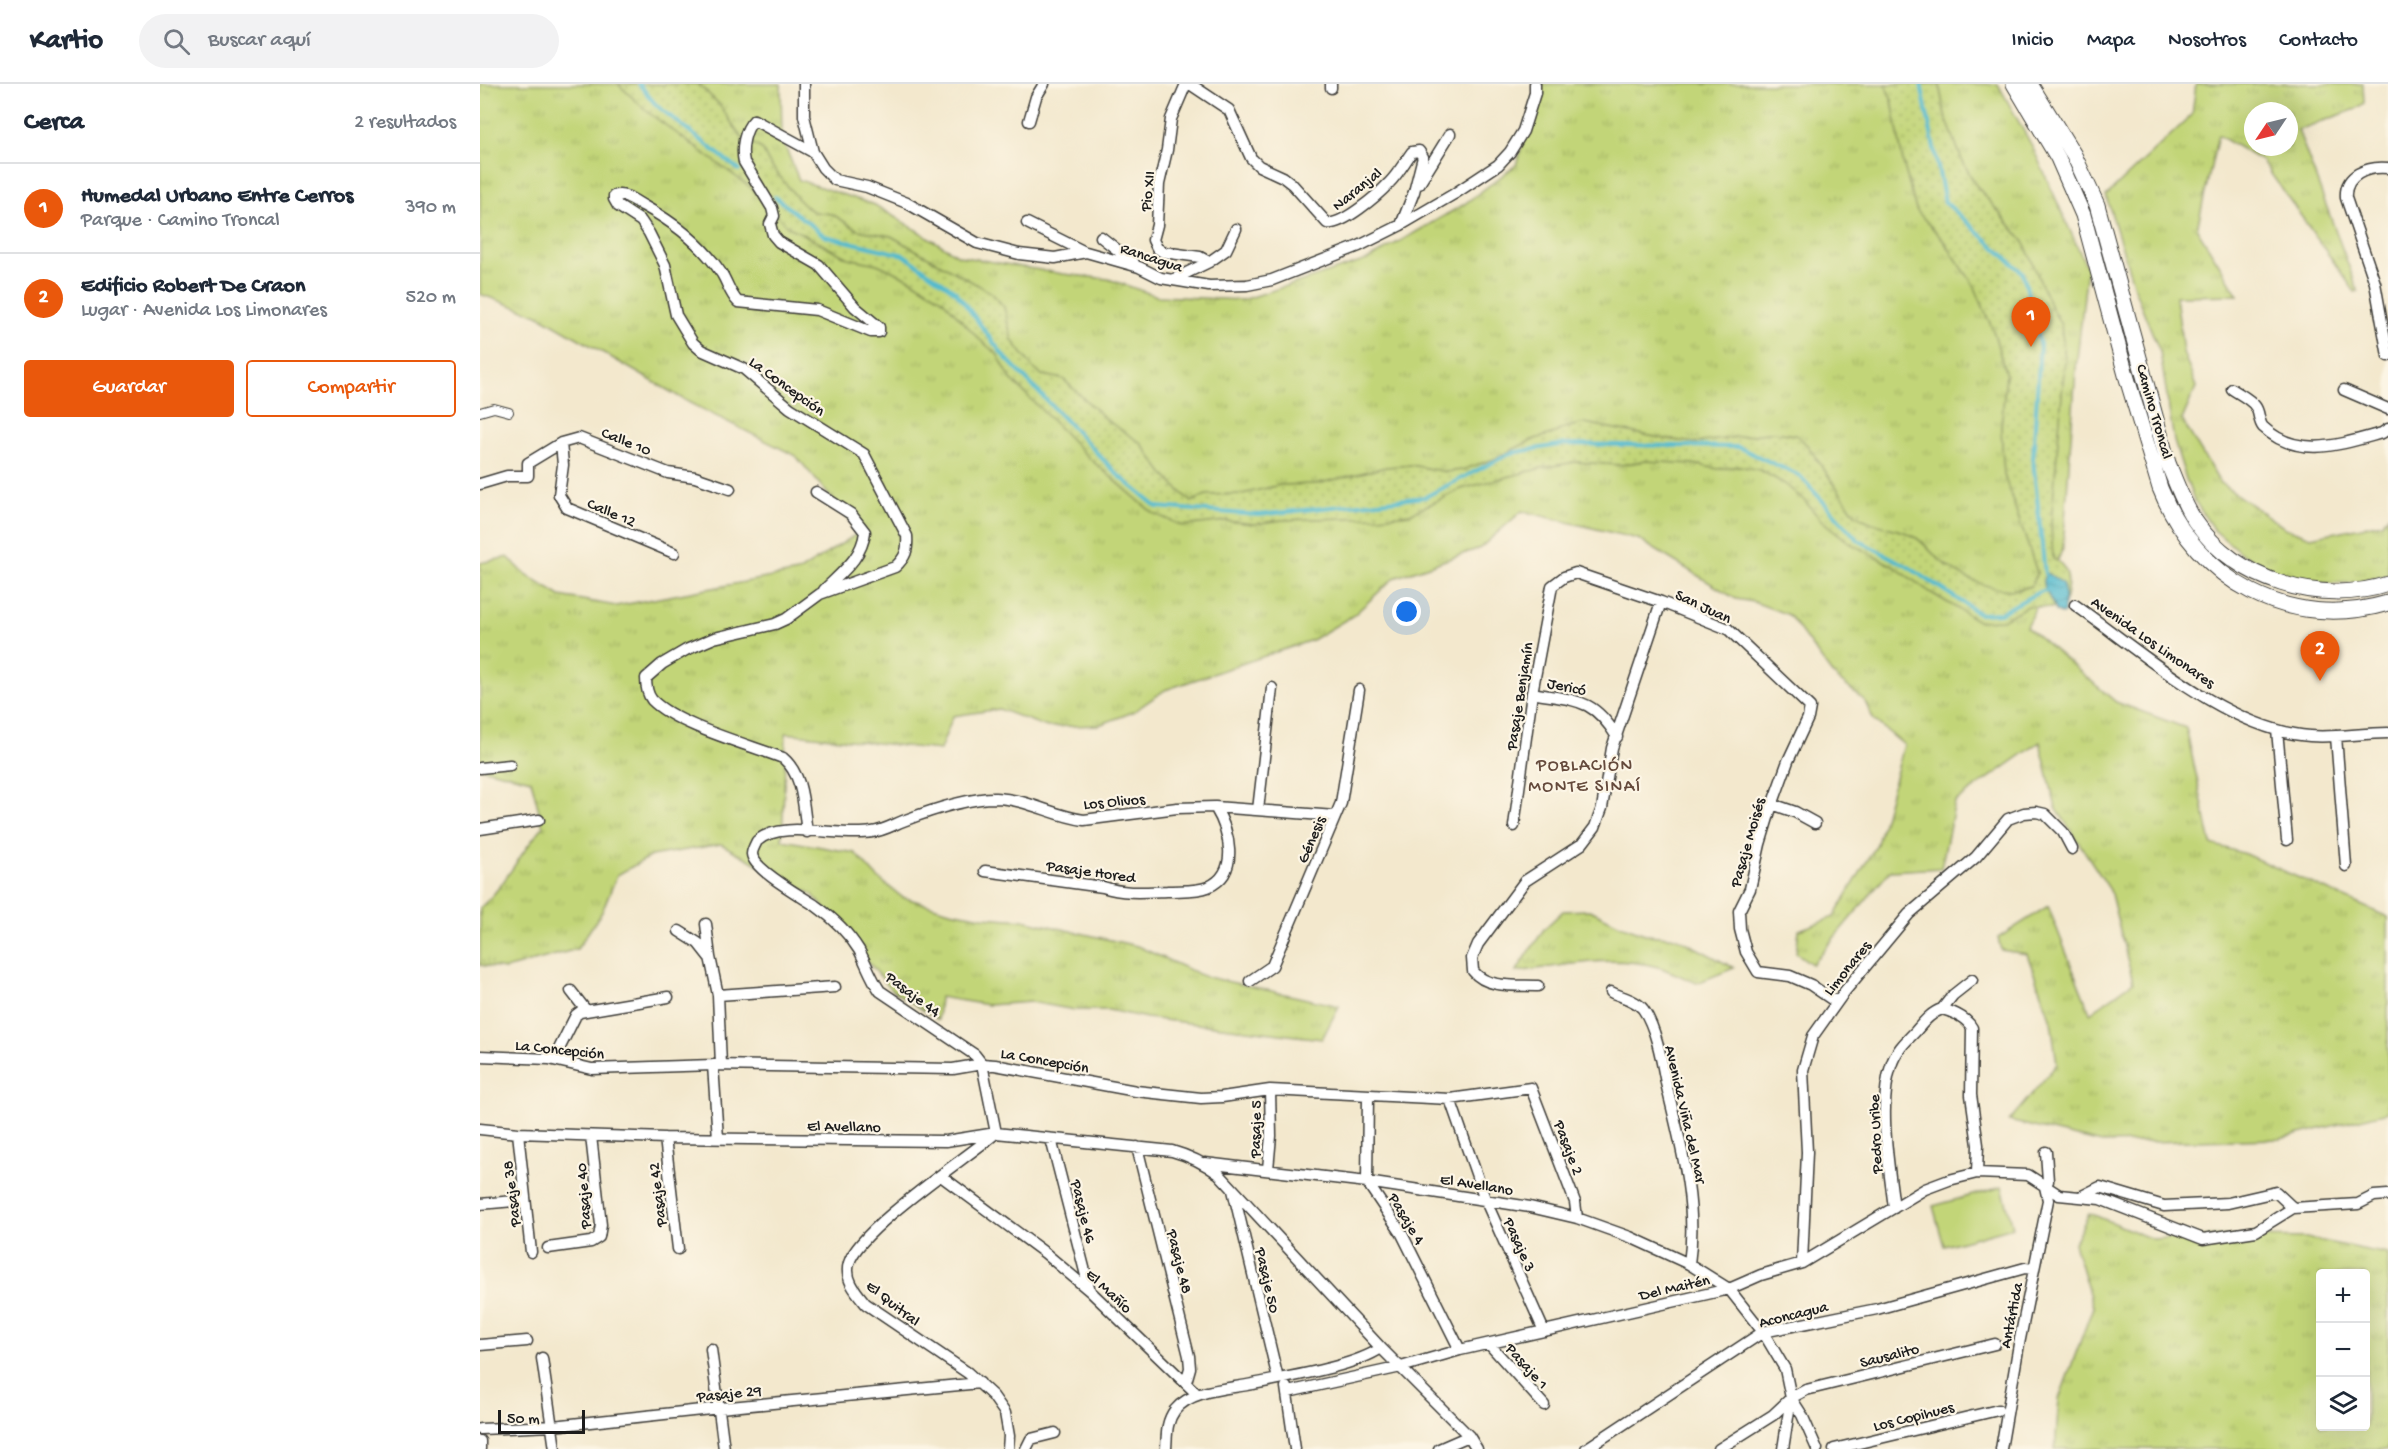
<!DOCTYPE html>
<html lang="es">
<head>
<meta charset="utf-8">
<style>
  body { margin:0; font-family:"Gochi Hand",sans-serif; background:#f2f2f3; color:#1f2937 }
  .controls { position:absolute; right:18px; bottom:18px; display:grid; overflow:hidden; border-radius:6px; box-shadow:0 6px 24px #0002 }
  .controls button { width:54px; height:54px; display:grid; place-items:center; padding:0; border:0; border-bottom:2px solid #e0e1e3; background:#fff; color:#1f2937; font:30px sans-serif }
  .compass { position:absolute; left:1764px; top:18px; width:54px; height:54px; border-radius:50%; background:#fff; box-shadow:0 6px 24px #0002; rotate:235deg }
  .scale { position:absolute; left:18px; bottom:15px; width:87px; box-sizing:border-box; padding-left:6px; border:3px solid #1c1c1c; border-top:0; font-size:16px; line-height:21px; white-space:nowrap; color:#1c1c1c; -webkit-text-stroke:4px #fcf5e5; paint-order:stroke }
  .you { position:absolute; left:927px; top:528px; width:21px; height:21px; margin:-15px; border:4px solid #fff; border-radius:50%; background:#1a73e8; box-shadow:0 0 0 9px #1a73e833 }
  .badge { display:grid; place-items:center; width:39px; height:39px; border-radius:50%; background:#ea580c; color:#fff; font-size:20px; font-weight:700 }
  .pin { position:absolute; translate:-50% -50px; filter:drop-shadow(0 2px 3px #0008) }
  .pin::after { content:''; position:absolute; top:32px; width:21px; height:18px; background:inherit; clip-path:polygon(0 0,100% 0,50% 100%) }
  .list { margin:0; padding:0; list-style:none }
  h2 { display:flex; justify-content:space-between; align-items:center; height:78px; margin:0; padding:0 24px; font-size:26px }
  h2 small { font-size:20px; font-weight:400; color:#747a83 }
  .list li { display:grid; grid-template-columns:39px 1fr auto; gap:18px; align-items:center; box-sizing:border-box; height:90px; padding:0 24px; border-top:2px solid #e0e1e3 }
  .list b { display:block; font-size:22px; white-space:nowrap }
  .list p { margin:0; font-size:20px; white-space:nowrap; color:#747a83 }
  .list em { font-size:20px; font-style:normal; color:#747a83 }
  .actions { display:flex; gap:12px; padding:18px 24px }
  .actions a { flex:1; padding:14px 0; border:2px solid #ea580c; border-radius:6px; text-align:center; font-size:21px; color:#ea580c }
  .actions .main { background:#ea580c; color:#fff }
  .icon { flex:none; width:33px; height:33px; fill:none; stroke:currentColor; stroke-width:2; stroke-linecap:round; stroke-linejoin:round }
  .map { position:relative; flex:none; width:1908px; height:1365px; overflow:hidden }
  header { display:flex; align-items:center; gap:36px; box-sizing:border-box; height:84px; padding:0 30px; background:#fff; border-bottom:2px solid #e0e1e3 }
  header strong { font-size:28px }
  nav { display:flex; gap:33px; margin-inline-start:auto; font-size:21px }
  .search { width:420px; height:54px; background:#f2f2f3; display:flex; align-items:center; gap:15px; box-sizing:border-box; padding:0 21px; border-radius:33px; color:#747a83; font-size:22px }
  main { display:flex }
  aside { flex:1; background:#fff }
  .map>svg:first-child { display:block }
  .grass { fill:url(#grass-tufts); stroke:#6f784a; stroke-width:1.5; fill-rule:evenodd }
  .park { fill:url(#park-dots); stroke:#6f784a; stroke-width:1.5 }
  .pitch { fill:#c2d578; stroke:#6f784a; stroke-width:1.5 }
  .water { fill:url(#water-waves); stroke:#366b76; stroke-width:1.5 }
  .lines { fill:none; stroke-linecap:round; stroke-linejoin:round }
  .stream { stroke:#51bacf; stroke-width:4 }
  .pedestrian-casing { stroke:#3c3b37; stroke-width:10 }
  .minor-casing { stroke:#3c3b37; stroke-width:13 }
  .primary-casing { stroke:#3c3b37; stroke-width:17 }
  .pedestrian { stroke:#fff; stroke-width:8 }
  .minor { stroke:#fff; stroke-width:10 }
  .primary { stroke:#fff; stroke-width:15 }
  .labels { text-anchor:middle; stroke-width:4.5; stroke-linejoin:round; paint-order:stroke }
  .street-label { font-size:16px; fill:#1c1c1c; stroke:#fcf5e5 }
  .neighbourhood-label { font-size:18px; letter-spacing:1.5px; fill:#654a3c; stroke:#fcf5e5 }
</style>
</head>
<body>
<header>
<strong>Kartio</strong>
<div class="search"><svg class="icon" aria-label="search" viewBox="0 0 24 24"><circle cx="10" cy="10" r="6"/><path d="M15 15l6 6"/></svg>Buscar aquí</div>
<nav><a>Inicio</a><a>Mapa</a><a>Nosotros</a><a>Contacto</a></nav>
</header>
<main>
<aside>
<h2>Cerca<small>2 resultados</small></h2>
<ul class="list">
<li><span class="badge">1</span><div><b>Humedal Urbano Entre Cerros</b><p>Parque · Camino Troncal</p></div><em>390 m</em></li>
<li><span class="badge">2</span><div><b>Edificio Robert De Craon</b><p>Lugar · Avenida Los Limonares</p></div><em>520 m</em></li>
</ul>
<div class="actions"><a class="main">Guardar</a><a>Compartir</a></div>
</aside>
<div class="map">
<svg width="1908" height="1365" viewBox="0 0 1908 1365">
  <defs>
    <pattern id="grass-tufts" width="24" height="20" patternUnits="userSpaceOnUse" patternTransform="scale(1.5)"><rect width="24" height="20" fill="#c2d578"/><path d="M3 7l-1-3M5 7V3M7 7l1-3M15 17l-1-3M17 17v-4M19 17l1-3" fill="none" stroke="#a6b667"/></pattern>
    <pattern id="park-dots" width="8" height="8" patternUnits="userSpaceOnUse" patternTransform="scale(1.5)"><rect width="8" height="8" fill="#c2d578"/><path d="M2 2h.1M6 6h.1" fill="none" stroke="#a6b667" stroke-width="1.8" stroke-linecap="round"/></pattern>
    <pattern id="water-waves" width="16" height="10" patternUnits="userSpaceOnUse" patternTransform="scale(1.5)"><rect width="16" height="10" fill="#51bacf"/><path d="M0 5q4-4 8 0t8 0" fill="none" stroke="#469fb1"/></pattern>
  </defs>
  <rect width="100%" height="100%" fill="#fcf5e5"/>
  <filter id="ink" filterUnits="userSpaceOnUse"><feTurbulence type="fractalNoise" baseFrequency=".0167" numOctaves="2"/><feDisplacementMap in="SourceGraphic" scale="12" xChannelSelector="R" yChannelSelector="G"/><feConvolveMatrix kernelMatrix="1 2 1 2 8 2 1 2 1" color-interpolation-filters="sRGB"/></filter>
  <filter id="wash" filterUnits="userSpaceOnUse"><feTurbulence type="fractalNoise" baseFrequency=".008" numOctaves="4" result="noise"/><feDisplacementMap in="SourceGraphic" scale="24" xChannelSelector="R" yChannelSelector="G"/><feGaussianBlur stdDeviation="1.35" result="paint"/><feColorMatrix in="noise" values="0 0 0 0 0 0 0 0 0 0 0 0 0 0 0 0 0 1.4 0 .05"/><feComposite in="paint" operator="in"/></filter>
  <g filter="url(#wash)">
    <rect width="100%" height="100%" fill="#f3e8cd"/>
    <path class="grass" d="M0 0H301L302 55 319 96 395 121 479 172 583 190 628 195 677 212 763 216 887 176 983 121 1036 81 1058 13 1056 0H1518L1552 62 1607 184 1596 284 1583 464 1566 504 1546 542 1636 618 1706 644 1731 760 1765 770 1908 833V1028L1800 1055 1622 1059 1529 1037 1577 980 1571 937 1547 870 1521 866 1518 854 1568 822 1610 929 1653 898 1630 806 1576 724 1560 658 1475 718 1461 784 1410 787 1332 880 1316 869 1319 846 1354 833 1397 760 1424 661 1394 636 1384 616 1353 591 1309 531 1274 518 1256 515 1158 455 1042 427 1000 464 914 494 874 531 832 556 685 606 653 628 619 641 567 643 519 625 473 632 460 666 306 649 302 756 375 769 397 793 422 813 470 827 502 833 543 836 657 862 723 892 859 922 842 955 667 934 629 926H595L551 918 508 921 460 913 458 936 412 906 371 858 374 857 332 810 241 760 171 772 137 791 122 828 97 865 25 885 0 881V824C26 801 40 768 63 743L51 696 0 684V479L28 473 46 491 80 512 136 522 318 488 380 448 316 372 210 319 58 231 0 210Z
      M1716 0H1883L1884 19 1876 25 1818 46 1878 207 1875 208 1782 77 1738 51 1717 145 1758 211 1696 212 1703 268 1716 303 1702 336 1740 399 1805 444 1831 453 1902 439 1908 431V491L1906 492 1869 499H1838L1812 493 1790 486 1762 470 1733 445 1714 416 1707 398 1694 357 1680 268 1656 209 1626 112 1712 31ZM1773 27H1809V63H1773Z
      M1110 826 1140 841 1168 851 1198 854 1254 884 1217 899C1204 894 1191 887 1178 883 1132 870 1082 882 1036 888L1064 845 1083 827Z
      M1609 1129 1672 1155 1721 1152 1826 1154 1908 1170V1365H1575L1579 1315 1613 1223 1594 1159ZM1840 1190H1886V1342H1840Z"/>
    <path class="park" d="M138 0H218L238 19 262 54 282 65 289 79 322 120 334 128 352 130 378 146 411 152 512 209 524 223 532 256 553 284 562 291 583 295 628 337 661 359 685 392 711 418 726 411 762 410 800 401 836 400 906 383 931 381 966 388 982 386 1014 375 1052 356 1075 349 1084 344 1105 339 1180 354 1215 359 1294 348 1316 351 1327 361 1375 430C1396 445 1418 442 1435 453 1445 459 1453 471 1462 478 1483 495 1526 515 1552 501L1557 488 1524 391 1521 344 1526 291 1514 249 1494 201 1463 156 1436 126 1423 78 1412 16 1405 0H1459L1465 31 1482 76 1495 100 1544 158 1570 221 1581 241 1585 275 1571 440 1573 475C1591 482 1589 501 1585 517L1579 522 1571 524 1547 522 1522 536 1498 537 1450 508 1413 482 1370 459 1341 436 1325 417 1305 400 1280 386 1259 382 1238 385 1213 380 1165 377 1140 381 1095 378 1062 384 981 405 930 430 898 433 802 436 774 440 746 437 703 442 673 429 609 374 531 295 517 270 499 255 462 215 430 195 397 180 368 174 307 142 270 103 169 29Z"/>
    <path class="pitch" d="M1522 1103 1533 1143 1464 1162 1453 1122Z"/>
    <path class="water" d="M1565 490H1569L1582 499 1584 505V529L1581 530 1575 527C1572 514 1560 504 1565 490Z"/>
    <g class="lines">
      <path class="stream" d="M159 0 176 21 259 86
        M1441 0 1465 118 1543 189 1560 260 1553 375 1565 490
        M295 113 345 152 424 171 476 208 523 271 638 391 677 423 778 431 945 413 1031 369 1085 360 1258 363 1320 392 1378 456 1427 482 1500 530 1520 529 1559 508 1570 505"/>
    </g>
  </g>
  <g filter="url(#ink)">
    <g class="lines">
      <g class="pedestrian-casing">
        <path id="pedestrian" d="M0 328 14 324 29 328"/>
      </g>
      <g class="minor-casing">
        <path id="minor" d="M324 0V32L333 68 343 84 355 96 387 103 427 119 497 159 539 170 575 174 606 168 659 183 681 194 729 202 767 201 792 196 879 162 921 141 974 110 1018 81 1030 68 1043 47 1055 9V0
          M710 0 749 26 771 74 779 82 803 93 812 100 847 139C862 142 898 111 909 99 918 90 924 79 932 68L939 67 943 73 934 108 921 141
          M851 0V4
          M549 37 556 13 564 0
          M1908 84C1887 82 1864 91 1866 114L1895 199 1908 272
          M939 100 970 50
          M547 139 605 168
          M621 153 654 179
          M729 178 746 166 756 145
          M692 196 729 178 720 173 683 168 677 164 673 156 677 141 679 100 687 66 691 35 706 0
          M1752 305C1759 310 1770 315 1775 322 1780 328 1778 337 1783 343 1818 376 1862 360 1902 349L1908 345
          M1864 306 1908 325
          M81 359 83 381 79 411 87 424 194 469
          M0 400 27 392H48V379L81 359 99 354 188 389 215 393 250 405
          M336 408 371 430 385 448C382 474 362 488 344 506
          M1595 521C1660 567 1748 646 1830 652 1856 654 1882 649 1908 649
          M1052 609C1095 617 1113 613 1137 653
          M1797 646 1807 756
          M1856 652 1866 782
          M0 684 30 681
          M1292 720 1315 728 1335 739
          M778 726 792 604
          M1034 742 1052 609 1072 502 1084 493 1096 489 1181 518 1248 545 1330 623 1328 634 1308 677 1290 727 1280 760 1270 805 1259 827 1260 845 1266 868 1278 888 1310 892 1331 901 1356 918
          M0 745 59 736
          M327 748C323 722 324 692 303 674 270 661 196 641 172 616 167 610 166 602 166 594L182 580 206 566 234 554 295 540 306 535 340 510 415 483C426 473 428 466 427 452L384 370 310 324 264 285 221 266 213 259 196 231 185 181 169 149 161 137 138 122 134 115V112C144 108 155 117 164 122 195 139 222 160 242 190 248 200 250 210 258 218L337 226 391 248H399V243L375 223 339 181 299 158 293 151 290 140 294 132 292 124 264 78C261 65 264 46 274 36L333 68
          M505 787 623 803C645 810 664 808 687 807 700 806 716 808 728 803 761 789 749 746 735 723
          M226 840 230 873 238 911 241 981
          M199 847 218 859 229 873
          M770 897 792 882 861 719 879 606
          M1058 902C1037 901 1007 905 993 887L992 874 998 860 1045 797 1102 760 1115 743 1122 724 1132 664 1181 518
          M91 907 105 925
          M1131 908C1141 913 1156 916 1163 925 1176 943 1182 978 1186 999 1200 1058 1218 1119 1209 1180
          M238 911 355 903
          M1462 925 1473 911 1492 896
          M0 972 69 975 112 985 233 981 473 985 502 980 515 981 656 1007 721 1014 742 1013 790 1006 970 1015 1051 1004 1095 1118 1097 1134
          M69 975 78 967 96 931 100 928 188 913
          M233 981 238 1054
          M888 1011 887 1098 922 1150 980 1266
          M970 1015 1005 1115 1064 1247
          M0 1045 38 1049 185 1054 466 1057 516 1049 692 1067C710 1072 724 1079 739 1090L901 1264 989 1352 997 1365
          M38 1049 51 1168
          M516 1049 502 980 495 971 400 907C391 894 386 879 379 866 368 848 353 834 336 822 323 813 273 786 272 770 272 766 275 761 277 757 301 735 360 754 392 748 403 747 413 741 423 737 449 727 487 714 515 714 548 715 573 732 604 736L697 724 735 723 855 732
          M516 1049C485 1075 379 1145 369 1179 364 1195 377 1209 386 1220L488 1289 513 1312 525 1329 529 1352 528 1365
          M185 1054 198 1165
          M571 1055 610 1207
          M657 1063 709 1272 710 1284 706 1298
          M725 1079 887 1098 1050 1123 1097 1134 1150 1153 1209 1180 1249 1205 1283 1248 1305 1285 1311 1314 1303 1365
          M788 1085 791 1052 790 1006
          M461 1092 565 1169 610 1207 717 1310
          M1565 1103 1568 1097 1566 1068
          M753 1106 798 1295
          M1600 1113 1620 1103 1684 1122 1748 1119 1796 1108 1813 1124 1878 1120 1894 1112 1908 1111
          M0 1120 45 1116
          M1414 1124C1409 1083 1398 1020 1411 982 1415 968 1425 958 1435 948 1443 939 1450 929 1462 925 1473 928 1486 933 1492 944L1491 1011 1498 1061 1497 1089
          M68 1164 111 1158 119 1153 121 1141 111 1052
          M1322 1179 1327 1068 1323 986 1333 952 1365 907 1429 830 1496 773 1528 735 1544 729 1556 728 1565 730 1583 748 1592 765
          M1009 1260 1064 1321
          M0 1261 47 1257
          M231 1265 244 1365
          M62 1274 75 1365
          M806 1303 815 1365
          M808 1308 921 1283 980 1266 1249 1205 1281 1191 1322 1179 1445 1105 1469 1096 1497 1089 1548 1091 1579 1111 1620 1115 1723 1155 1776 1147 1813 1124
          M1311 1314 1322 1331 1337 1365
          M0 1345 73 1342 240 1324 500 1299
          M0 1357V1365
          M546 1365 551 1355 575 1349
          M686 1365C687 1350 686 1338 695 1326 712 1305 749 1305 773 1300 807 1293 874 1283 901 1264
          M959 1365 989 1352
          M1106 1365 1283 1248 1397 1225 1545 1184 1553 1185
          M1239 1365 1293 1331 1311 1314 1326 1306 1515 1260
          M1354 1365 1518 1326
          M1521 1365 1539 1260 1568 1116 1565 1103"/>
      </g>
      <g class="primary-casing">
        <path id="primary" d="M1534 0 1578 74 1603 131 1646 291 1680 404C1717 497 1809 548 1908 519
          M1550 0 1594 71 1617 121 1688 379C1696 399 1703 419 1715 437 1755 497 1841 522 1908 500"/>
      </g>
      <use href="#pedestrian" class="pedestrian"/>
      <use href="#minor" class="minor"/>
      <use href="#primary" class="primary"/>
    </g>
  </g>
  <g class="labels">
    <g class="street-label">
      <text transform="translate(876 104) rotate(-39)" y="6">Naranjal</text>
      <text transform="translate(666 107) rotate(-84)" y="6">Pio XII</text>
      <text transform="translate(672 172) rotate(18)" y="6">Rancagua</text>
      <text transform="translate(308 301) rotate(36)" y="6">La Concepción</text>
      <text transform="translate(1676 327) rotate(74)" y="6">Camino Troncal</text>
      <text transform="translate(147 356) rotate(22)" y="6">Calle 10</text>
      <text transform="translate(132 427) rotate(23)" y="6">Calle 12</text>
      <text transform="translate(1224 521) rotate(25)" y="6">San Juan</text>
      <text transform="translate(1674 557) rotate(35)" y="6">Avenida Los Limonares</text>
      <text transform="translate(1087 601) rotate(12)" y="6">Jericó</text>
      <text transform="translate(1038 612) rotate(-81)" y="6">Pasaje Benjamín</text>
      <text transform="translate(634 716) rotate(-5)" y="6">Los Olivos</text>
      <text transform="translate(830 755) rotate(-67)" y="6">Génesis</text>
      <text transform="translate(1266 758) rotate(-74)" y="6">Pasaje Moisés</text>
      <text transform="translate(611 786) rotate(8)" y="6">Pasaje Hored</text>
      <text transform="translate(1366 883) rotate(-51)" y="6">Limonares</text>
      <text transform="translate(434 909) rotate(37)" y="6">Pasaje 44</text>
      <text transform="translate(80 964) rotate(6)" y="6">La Concepción</text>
      <text transform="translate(565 975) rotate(10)" y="6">La Concepción</text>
      <text transform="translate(1207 1030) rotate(77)" y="6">Avenida Viña del Mar</text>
      <text transform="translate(364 1041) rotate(1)" y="6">El Avellano</text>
      <text transform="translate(774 1045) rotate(-89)" y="6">Pasaje 5</text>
      <text transform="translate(1394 1050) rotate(-92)" y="6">Pedro Uribe</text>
      <text transform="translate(1090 1063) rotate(69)" y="6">Pasaje 2</text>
      <text transform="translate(997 1099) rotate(9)" y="6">El Avellano</text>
      <text transform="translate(30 1110) rotate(-97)" y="6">Pasaje 38</text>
      <text transform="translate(176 1111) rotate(-97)" y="6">Pasaje 42</text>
      <text transform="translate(102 1112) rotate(-94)" y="6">Pasaje 40</text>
      <text transform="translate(605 1127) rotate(76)" y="6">Pasaje 46</text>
      <text transform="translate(928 1134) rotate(59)" y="6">Pasaje 4</text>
      <text transform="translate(1041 1160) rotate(66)" y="6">Pasaje 3</text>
      <text transform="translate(701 1177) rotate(76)" y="6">Pasaje 48</text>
      <text transform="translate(789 1196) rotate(77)" y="6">Pasaje 50</text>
      <text transform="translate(1194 1202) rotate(-13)" y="6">Del Maitén</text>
      <text transform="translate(630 1206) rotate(43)" y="6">El Mañío</text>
      <text transform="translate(414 1218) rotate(38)" y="6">El Quitral</text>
      <text transform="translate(1313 1229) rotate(-14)" y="6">Aconcagua</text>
      <text transform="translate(1530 1231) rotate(-79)" y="6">Antártida</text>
      <text transform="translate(1409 1270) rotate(-14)" y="6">Sausalito</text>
      <text transform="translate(1048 1281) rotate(48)" y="6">Pasaje 1</text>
      <text transform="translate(249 1308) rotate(-6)" y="6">Pasaje 29</text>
      <text transform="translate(1433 1331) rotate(-14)" y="6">Los Copihues</text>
    </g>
    <g class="neighbourhood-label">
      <text x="1105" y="686">POBLACIÓN<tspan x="1105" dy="21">MONTE SINAÍ</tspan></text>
    </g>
  </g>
</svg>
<div class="controls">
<button>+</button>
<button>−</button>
<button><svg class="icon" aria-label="layers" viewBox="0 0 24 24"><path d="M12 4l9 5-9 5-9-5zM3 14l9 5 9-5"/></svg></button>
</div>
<svg class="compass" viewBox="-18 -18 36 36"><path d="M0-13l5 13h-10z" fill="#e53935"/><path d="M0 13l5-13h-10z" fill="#747a83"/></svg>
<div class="scale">50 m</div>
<div class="you"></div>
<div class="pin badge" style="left:1551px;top:263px">1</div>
<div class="pin badge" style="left:1840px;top:597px">2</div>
</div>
</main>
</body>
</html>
